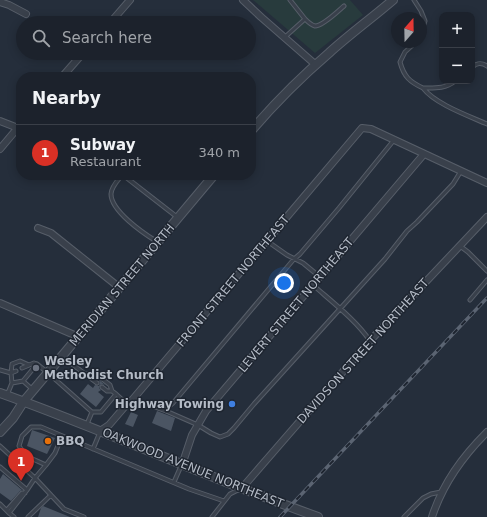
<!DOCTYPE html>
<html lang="en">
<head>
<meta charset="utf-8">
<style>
  body { margin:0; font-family:"DejaVu Sans",sans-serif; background:#292f38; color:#f1f3f6 }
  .controls { position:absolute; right:12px; top:12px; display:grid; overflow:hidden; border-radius:8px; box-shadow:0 2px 10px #0003 }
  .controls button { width:36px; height:36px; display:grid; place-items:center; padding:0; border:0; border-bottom:1px solid #3a3f48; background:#1c222c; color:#f1f3f6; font:20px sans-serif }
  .compass { position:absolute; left:391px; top:12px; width:36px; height:36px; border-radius:50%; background:#1c222c; box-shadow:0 2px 10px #0003; rotate:20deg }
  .you { position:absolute; left:284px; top:283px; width:14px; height:14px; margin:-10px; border:3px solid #fff; border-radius:50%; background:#1a73e8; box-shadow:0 0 0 6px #1a73e833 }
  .badge { display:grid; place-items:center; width:26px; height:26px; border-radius:50%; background:#d93025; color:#fff; font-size:13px; font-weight:700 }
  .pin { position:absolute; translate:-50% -33px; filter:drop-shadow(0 1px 2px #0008) }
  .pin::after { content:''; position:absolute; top:21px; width:14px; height:12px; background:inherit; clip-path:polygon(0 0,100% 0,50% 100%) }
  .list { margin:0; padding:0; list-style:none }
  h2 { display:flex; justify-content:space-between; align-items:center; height:52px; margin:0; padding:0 16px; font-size:17px }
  h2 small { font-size:13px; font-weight:400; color:#a0a4a9 }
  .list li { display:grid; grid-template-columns:26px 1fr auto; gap:12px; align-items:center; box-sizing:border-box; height:56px; padding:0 16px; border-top:1px solid #3a3f48 }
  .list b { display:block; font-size:15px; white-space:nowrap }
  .list p { margin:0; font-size:13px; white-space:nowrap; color:#a0a4a9 }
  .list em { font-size:13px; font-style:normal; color:#a0a4a9 }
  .icon { flex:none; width:22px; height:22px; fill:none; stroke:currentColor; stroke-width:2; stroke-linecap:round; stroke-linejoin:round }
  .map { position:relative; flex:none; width:487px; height:517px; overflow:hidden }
  .search { position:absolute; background:#1c222c; box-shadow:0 2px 10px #0003; left:16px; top:16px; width:240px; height:44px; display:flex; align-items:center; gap:10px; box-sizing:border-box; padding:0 14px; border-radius:22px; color:#a0a4a9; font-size:15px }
  .panel { position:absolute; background:#1c222c; box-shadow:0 2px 10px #0003; left:16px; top:72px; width:240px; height:108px; border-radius:16px }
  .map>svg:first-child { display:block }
  .green { fill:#283b3d }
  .building { fill:#4b5563 }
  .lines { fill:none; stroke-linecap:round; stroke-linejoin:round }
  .service-casing { stroke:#575e69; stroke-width:5 }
  .minor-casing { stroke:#575e69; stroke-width:8 }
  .tertiary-casing { stroke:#575e69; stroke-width:10 }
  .service { stroke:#39404b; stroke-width:3 }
  .minor { stroke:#39404b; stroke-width:6 }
  .tertiary { stroke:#39404b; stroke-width:8 }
  .rail-casing { stroke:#5b6472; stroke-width:3.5 }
  .rail { stroke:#1e2530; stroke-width:2; stroke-dasharray:6; stroke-linecap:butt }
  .worship-dot { fill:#6b7280; stroke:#1e2530; stroke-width:1.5 }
  .shop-dot { fill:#3f7fe0; stroke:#1e2530; stroke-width:1.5 }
  .food-dot { fill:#e8710a; stroke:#1e2530; stroke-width:1.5 }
  .labels { text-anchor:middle; stroke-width:3; stroke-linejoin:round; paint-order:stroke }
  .street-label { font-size:12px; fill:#b4bbc6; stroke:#1e2530 }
  .poi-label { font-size:12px; font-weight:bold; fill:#b4bbc6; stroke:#1e2530; text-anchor:start }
</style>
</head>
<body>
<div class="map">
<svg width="487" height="517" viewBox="0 0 487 517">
  <rect width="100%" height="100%" fill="#252e3b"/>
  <path class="green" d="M253 0H350L363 15 315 53Z"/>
  <path class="building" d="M99 380 105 385 102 384 100 385 99 388 101 390 98 392 104 397 96 407 80 394 88 384 93 388 95 385 99 386 100 383Z
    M157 411 175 418 171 431 152 423Z
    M131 412 138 415 133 427 125 424Z
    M32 430 55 438 47 454 27 446Z
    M3 474 22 490 20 491 11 501 0 493V479Z
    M43 506 70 517H38L41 508Z"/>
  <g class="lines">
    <g class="service-casing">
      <path id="service" d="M414 0 421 11 425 21 421 33
        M305 19C308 22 311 25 315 26 323 26 338 11 344 6
        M285 37 305 19 290 0
        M416 42 405 52 400 62C404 77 410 82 423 88
        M472 67C477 63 481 62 487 66
        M455 81C445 89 435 88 423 88 435 104 469 116 487 124
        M122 175C118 180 111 187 111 194 111 211 143 233 156 241
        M123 175 177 217
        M267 241 287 255 303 263 320 277
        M460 246 468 252 487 271
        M313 285C331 301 357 321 370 341
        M470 300 487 280
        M63 357 85 374H96L110 385 112 391 116 394
        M22 368 34 363 37 364
        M0 370 11 373 12 383 7 395
        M16 371 11 373 12 364 20 361 29 365
        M85 374 97 383
        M23 381 37 364 48 373 92 412 87 424
        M12 383 23 381 32 389
        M102 387 107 391H112
        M133 399 166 411 198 425 211 433 220 437 228 434 234 428 254 404 385 259 407 231 417 222 453 184 461 171
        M166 411 168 407 173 403 294 259 300 254 339 208 394 140
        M92 412H101L116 394 127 404
        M0 446 35 478 64 509 84 517
        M93 449 100 432
        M46 465 26 456 19 446 22 436 31 427H41L189 489 224 501
        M0 467 27 490 9 513 0 504
        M174 482 181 466
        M27 490 35 478 46 465 55 453 62 436
        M7 510 22 493H25
        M9 513 14 517
        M28 517 51 495
        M212 517 230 494 240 489
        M404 517 423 498 431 494 441 492"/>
    </g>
    <g class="minor-casing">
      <path id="minor" d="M243 0 261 17 316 65
        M0 2 9 5 26 14
        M110 23 130 0
        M62 77 83 53
        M0 121 18 128
        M0 149 21 124
        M38 228 51 233 120 288
        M0 303 79 337
        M100 431 109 425 127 404 133 399 362 128 371 129 487 183
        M182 465 192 435 206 411 424 154
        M242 488 366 345 487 217
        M432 517C443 483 462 457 487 432"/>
    </g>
    <g class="tertiary-casing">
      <path id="tertiary" d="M251 131C275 103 301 77 329 53 350 34 372 18 393 0
        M0 393C107 431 211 479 318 517
        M0 432 13 418 24 401 62 356 214 175"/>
    </g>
    <use href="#service" class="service"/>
    <use href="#minor" class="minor"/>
    <use href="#tertiary" class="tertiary"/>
    <g class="rail-casing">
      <path id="rail" d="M280 517 487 298"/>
    </g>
    <use href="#rail" class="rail"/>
  </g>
  <circle class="worship-dot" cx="36" cy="368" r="4"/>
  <circle class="shop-dot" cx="232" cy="404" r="4"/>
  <circle class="food-dot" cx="48" cy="441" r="4"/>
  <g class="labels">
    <g class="street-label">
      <text transform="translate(233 281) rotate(-50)" y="4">FRONT STREET NORTHEAST</text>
      <text transform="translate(122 285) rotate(-50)" y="4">MERIDIAN STREET NORTH</text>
      <text transform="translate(296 305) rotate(-50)" y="4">LEVERT STREET NORTHEAST</text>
      <text transform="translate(363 351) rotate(-48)" y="4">DAVIDSON STREET NORTHEAST</text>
      <text transform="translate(193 468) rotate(22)" y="4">OAKWOOD AVENUE NORTHEAST</text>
    </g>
    <g class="poi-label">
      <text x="44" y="365">Wesley<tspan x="44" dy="14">Methodist Church</tspan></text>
      <text x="224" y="408" text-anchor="end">Highway Towing</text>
      <text x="56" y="445">BBQ</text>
    </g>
  </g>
</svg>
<div class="controls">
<button>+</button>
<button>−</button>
</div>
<svg class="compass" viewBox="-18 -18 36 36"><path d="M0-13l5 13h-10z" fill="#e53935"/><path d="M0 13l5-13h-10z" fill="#a0a4a9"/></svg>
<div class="you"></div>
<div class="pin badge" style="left:21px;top:481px">1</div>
<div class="search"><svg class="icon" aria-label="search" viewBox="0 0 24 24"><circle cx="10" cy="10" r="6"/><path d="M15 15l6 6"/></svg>Search here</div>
<section class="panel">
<h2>Nearby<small></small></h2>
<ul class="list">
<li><span class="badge">1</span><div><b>Subway</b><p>Restaurant</p></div><em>340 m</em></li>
</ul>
</section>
</div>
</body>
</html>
